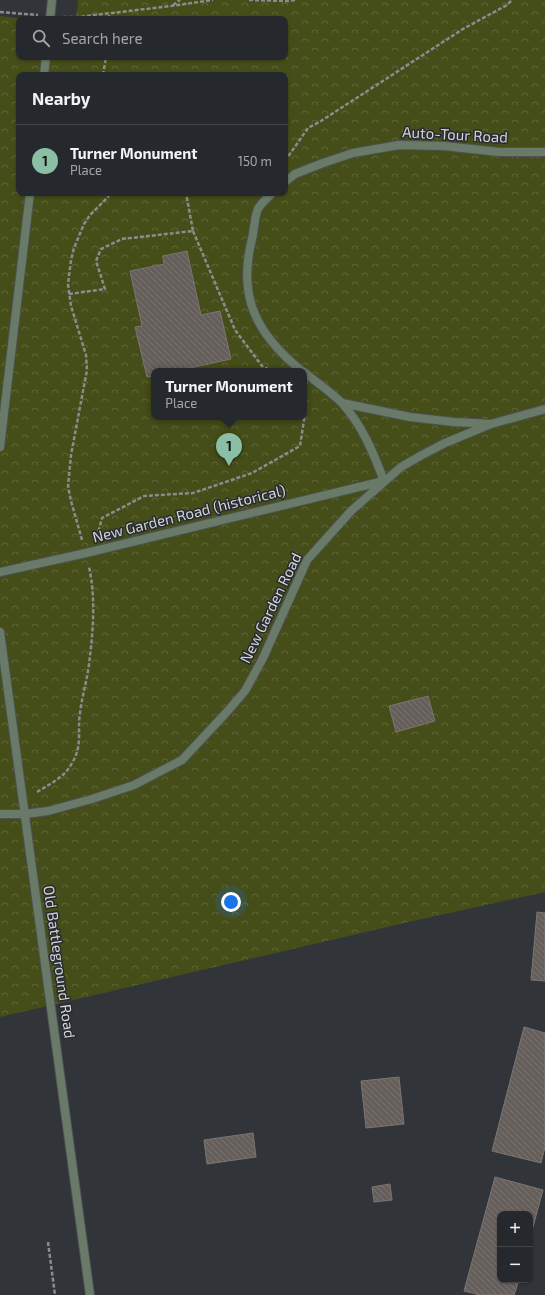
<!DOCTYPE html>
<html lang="en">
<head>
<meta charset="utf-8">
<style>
  body { margin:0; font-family:"Exo 2",sans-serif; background:#313438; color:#f1f3f6 }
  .controls { position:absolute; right:12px; bottom:12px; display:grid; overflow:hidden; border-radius:8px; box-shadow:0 1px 3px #0004 }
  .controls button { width:36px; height:36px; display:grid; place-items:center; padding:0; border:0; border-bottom:1px solid #424448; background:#25282c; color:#f1f3f6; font:20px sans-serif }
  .you { position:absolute; left:231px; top:902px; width:14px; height:14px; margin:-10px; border:3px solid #fff; border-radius:50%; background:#1a73e8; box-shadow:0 0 0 6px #1a73e833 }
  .badge { display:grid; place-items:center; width:26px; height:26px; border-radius:50%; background:#8abfa5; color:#111; font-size:13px; font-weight:700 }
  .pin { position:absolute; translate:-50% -33px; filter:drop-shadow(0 1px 2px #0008) }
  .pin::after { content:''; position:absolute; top:21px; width:14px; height:12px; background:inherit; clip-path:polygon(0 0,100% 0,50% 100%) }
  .popup { position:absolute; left:151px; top:368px; width:156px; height:52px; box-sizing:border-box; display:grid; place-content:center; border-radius:8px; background:#25282c; filter:drop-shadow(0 1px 3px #0005); font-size:13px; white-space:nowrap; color:#a3a6a9 }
  .popup b { font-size:15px; color:#f1f3f6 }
  .popup::after { content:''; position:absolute; left:50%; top:100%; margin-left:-8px; border:8px solid transparent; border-top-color:#25282c }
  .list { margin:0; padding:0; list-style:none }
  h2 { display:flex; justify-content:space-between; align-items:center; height:52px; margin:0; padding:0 16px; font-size:17px }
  h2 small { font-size:13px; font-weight:400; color:#a3a6a9 }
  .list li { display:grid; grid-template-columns:26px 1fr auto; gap:12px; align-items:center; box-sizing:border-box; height:72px; padding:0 16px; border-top:1px solid #424448 }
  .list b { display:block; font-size:15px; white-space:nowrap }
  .list p { margin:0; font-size:13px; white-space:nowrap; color:#a3a6a9 }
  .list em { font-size:13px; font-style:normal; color:#a3a6a9 }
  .icon { flex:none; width:22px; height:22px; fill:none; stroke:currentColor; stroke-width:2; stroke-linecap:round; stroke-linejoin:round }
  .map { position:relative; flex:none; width:545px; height:1295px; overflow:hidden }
  .search { position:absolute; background:#25282c; box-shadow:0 1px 3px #0004; left:16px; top:16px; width:272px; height:44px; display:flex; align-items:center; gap:10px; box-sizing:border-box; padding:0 14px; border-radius:8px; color:#a3a6a9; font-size:15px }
  .panel { position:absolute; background:#25282c; box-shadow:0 1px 3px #0004; left:16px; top:72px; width:272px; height:124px; border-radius:8px }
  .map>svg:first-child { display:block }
  .forest { fill:url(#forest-crowns); fill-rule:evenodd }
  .building { fill:url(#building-back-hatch); stroke:#7c7571 }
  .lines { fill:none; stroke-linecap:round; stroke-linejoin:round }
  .pedestrian-casing { stroke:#4e5256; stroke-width:10 }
  .minor-casing { stroke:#4e5256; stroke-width:10 }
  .tertiary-casing { stroke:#4e5256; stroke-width:10 }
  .path { stroke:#898d90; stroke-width:2.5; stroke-dasharray:4 2; stroke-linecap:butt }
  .pedestrian { stroke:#697b68; stroke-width:8 }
  .minor { stroke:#697b68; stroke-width:8 }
  .tertiary { stroke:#697b68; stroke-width:8 }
  .labels { text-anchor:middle; stroke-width:3; stroke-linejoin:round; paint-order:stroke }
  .street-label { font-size:15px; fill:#d2d5d8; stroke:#272b30 }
</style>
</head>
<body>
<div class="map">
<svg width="545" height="1295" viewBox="0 0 545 1295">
  <defs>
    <pattern id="forest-crowns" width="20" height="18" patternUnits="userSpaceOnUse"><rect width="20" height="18" fill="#454d18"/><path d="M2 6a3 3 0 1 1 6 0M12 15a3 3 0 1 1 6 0" fill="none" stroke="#5f6639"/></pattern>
    <pattern id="building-back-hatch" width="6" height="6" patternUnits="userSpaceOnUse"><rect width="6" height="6" fill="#655e5a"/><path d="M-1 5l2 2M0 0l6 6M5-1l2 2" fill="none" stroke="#7a7471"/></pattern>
  </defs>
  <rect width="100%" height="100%" fill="#31353a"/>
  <path class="forest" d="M78 0H545V892L413 921 0 1017V16L26 19H19V57H285V19H76ZM19 75H285V193H19ZM154 371H304V417H154Z"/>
  <path class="building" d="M187 251 201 315 220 311 231 359 176 371H154V376L147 377 135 327 142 326 130 271 164 264 163 256Z
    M428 696 435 721 396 732 389 706Z
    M537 912 545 913V981L531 980Z
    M524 1027 545 1033V1147L541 1163 492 1151Z
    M399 1077 404 1124 366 1128 361 1081Z
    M253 1133 256 1157 207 1164 204 1140Z
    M495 1177 543 1190 530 1238V1214H500V1280H519L514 1295H480L464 1291Z
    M390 1184 392 1200 374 1202 372 1187Z"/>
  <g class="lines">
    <g class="pedestrian-casing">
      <path id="pedestrian" d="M0 572 86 553 384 481"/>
    </g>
    <g class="minor-casing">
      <path id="minor" d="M285 182 295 174 323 163 353 153 399 145 444 146 499 152H545
        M272 193C268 198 261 203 258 209 255 214 254 231 252 239 237 297 257 335 302 371
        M304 372C316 382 331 392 342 403 362 425 374 454 384 481
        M342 403 410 417 454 422 491 424
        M0 814H25"/>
    </g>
    <g class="tertiary-casing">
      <path id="tertiary" d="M50 19 52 0
        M44 75 46 57
        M0 447 30 193
        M0 632 90 1295
        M25 814 48 811 92 799 134 785 182 760 225 714 245 691 263 658 307 560 351 511 401 467 422 455 445 443 491 424 545 409"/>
    </g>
    <path class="path" d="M249 0 287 1 295 0
      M173 5 180 0
      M0 12 38 15
      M63 17H78L171 6 213 0
      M109 19V13
      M103 75 106 57
      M285 161 308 128 321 121 463 29 507 5 512 0
      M193 231 235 330 262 366 272 371
      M69 294 105 289 96 261 101 249 122 239 193 231 186 193
      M97 537 102 518 144 496 193 493 252 473 300 446 306 407 304 403
      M82 540 71 501 68 486 71 455 87 370 86 355 71 306 68 284 71 260 74 248 84 224 90 215 108 197 110 193
      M37 792C50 784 65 777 72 763 83 745 77 731 80 713 82 696 87 681 89 664 93 633 96 598 89 567
      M48 1242 55 1295"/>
    <use href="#pedestrian" class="pedestrian"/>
    <use href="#minor" class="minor"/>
    <use href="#tertiary" class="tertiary"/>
  </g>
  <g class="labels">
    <g class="street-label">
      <text transform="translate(455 135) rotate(3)" y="5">Auto-Tour Road</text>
      <text transform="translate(189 514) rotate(-14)" y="5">New Garden Road (historical)</text>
      <text transform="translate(271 608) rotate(-64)" y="5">New Garden Road</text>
      <text transform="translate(59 962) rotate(82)" y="5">Old Battleground Road</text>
    </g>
  </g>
</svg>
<div class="controls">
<button>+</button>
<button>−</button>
</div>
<div class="you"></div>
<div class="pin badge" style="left:229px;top:466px">1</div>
<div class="popup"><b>Turner Monument</b>Place</div>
<div class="search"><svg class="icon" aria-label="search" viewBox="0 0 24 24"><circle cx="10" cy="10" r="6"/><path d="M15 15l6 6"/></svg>Search here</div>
<section class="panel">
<h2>Nearby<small></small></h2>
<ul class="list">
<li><span class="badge">1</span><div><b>Turner Monument</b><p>Place</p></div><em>150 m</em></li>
</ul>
</section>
</div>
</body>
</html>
